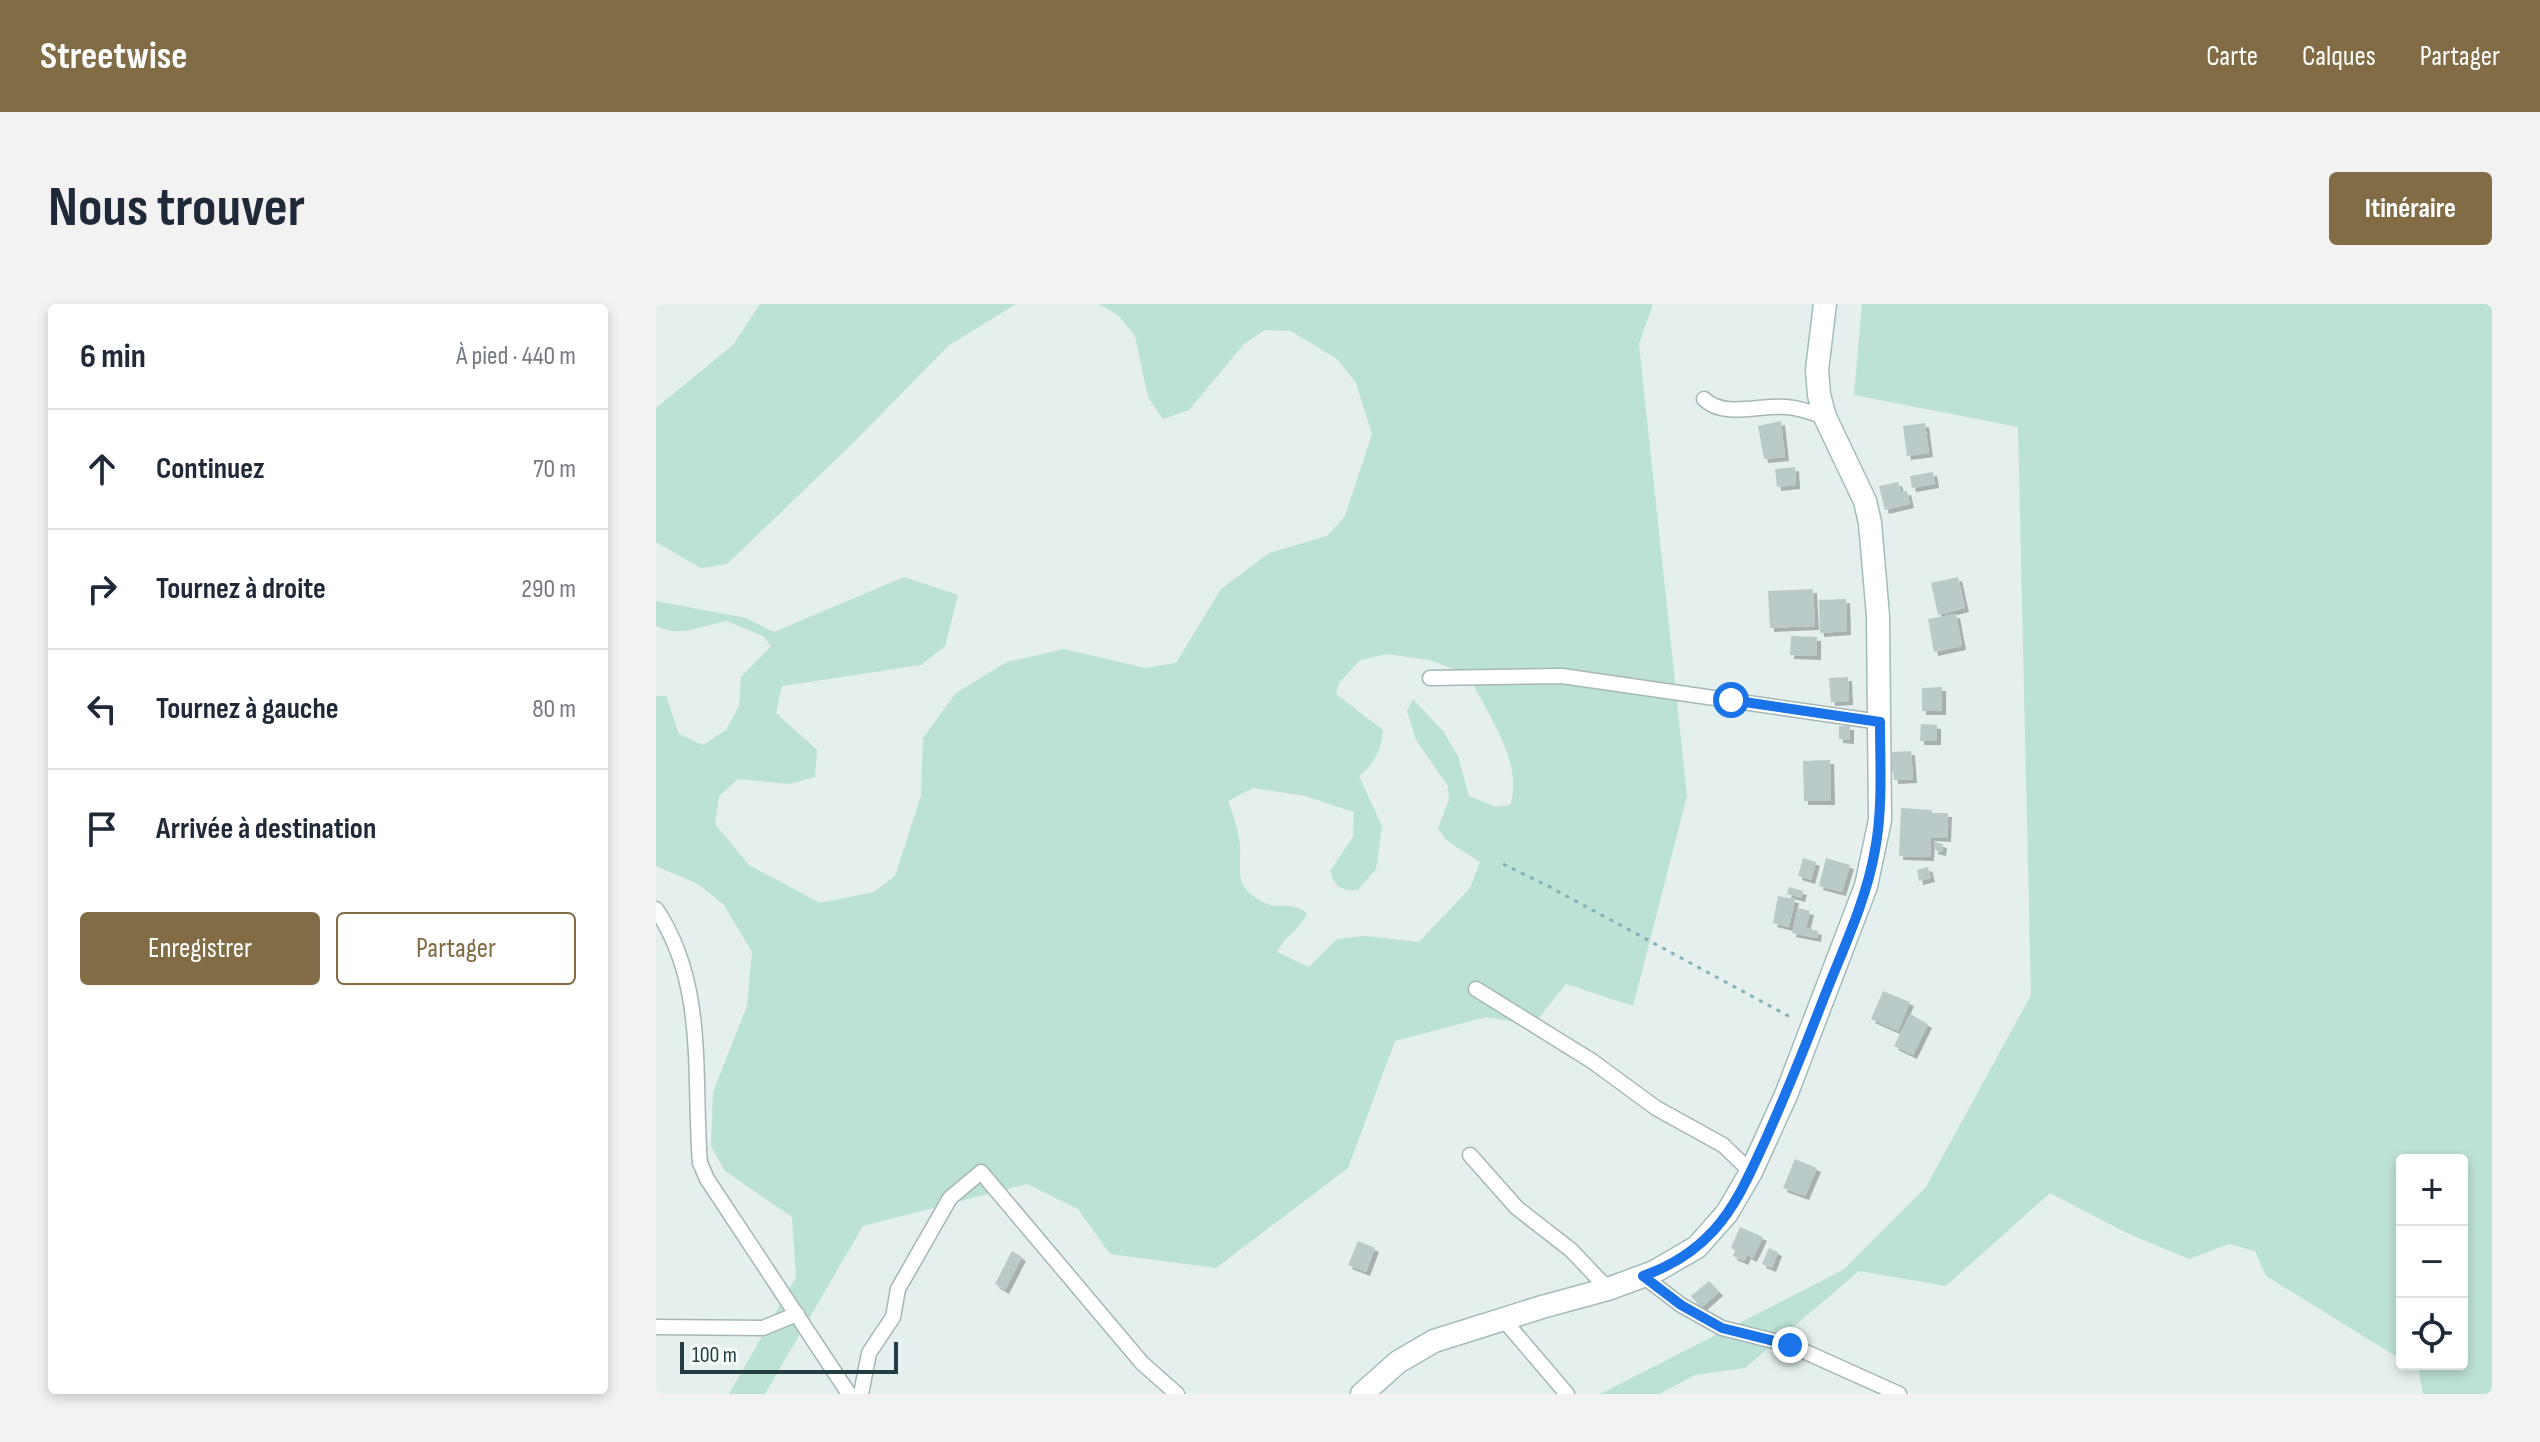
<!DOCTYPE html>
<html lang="fr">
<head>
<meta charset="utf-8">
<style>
  body { margin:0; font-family:"Sofia Sans Condensed",sans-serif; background:#f2f2f3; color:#1f2937 }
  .controls { position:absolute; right:24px; bottom:24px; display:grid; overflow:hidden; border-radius:8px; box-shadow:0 4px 12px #0003 }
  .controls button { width:72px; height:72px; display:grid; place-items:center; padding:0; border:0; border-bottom:2px solid #e0e1e3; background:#fff; color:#1f2937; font:40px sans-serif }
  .scale { position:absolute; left:24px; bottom:20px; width:218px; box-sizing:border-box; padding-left:8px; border:4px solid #223e42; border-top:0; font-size:22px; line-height:28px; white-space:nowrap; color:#223e42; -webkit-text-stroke:6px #f6fbfa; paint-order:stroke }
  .stop { position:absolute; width:24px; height:24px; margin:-18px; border:6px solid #1a73e8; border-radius:50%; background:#fff }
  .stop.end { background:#1a73e8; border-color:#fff; box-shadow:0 2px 8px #0008 }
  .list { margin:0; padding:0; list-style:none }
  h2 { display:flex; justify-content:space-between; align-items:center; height:104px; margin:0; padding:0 32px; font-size:34px }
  h2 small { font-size:26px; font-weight:400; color:#747a83 }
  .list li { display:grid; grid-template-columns:52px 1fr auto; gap:24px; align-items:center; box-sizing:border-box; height:120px; padding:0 32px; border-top:2px solid #e0e1e3 }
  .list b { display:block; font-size:30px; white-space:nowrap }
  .list em { font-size:26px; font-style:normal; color:#747a83 }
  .actions { display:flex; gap:16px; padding:24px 32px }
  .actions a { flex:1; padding:18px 0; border:2px solid #826c45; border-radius:8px; text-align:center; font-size:28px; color:#826c45 }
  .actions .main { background:#826c45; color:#fff }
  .icon { flex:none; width:44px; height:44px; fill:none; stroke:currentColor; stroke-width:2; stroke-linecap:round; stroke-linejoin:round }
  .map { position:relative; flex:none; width:1836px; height:1090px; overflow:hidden; border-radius:8px }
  header { display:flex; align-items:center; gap:48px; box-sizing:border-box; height:112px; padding:0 40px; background:#826c45; color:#fff }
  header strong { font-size:38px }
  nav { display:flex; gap:44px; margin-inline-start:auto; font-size:28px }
  .intro { display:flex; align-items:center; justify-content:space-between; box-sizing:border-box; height:192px; padding:0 48px }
  h1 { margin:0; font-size:56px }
  .button { padding:20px 36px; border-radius:8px; background:#826c45; color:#fff; font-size:28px; font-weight:700 }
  main { display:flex; gap:48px; padding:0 48px }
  aside { flex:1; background:#fff; border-radius:8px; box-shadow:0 4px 12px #0003 }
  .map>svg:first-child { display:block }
  .green { fill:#bce1d5; fill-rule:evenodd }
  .building { fill:#b9cac9; filter:url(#shadow) }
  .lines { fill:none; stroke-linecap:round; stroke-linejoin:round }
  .street-casing { stroke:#a6b6b7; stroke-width:17 }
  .secondary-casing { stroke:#a2bbbb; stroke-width:25 }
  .path { stroke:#83b1b5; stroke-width:3; stroke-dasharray:4 6; stroke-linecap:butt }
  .street { stroke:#fff; stroke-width:14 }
  .secondary { stroke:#fff; stroke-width:22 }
  .route { stroke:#1a73e8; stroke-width:10 }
</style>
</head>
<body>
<header>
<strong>Streetwise</strong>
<nav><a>Carte</a><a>Calques</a><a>Partager</a></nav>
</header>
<div class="intro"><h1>Nous trouver</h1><a class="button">Itinéraire</a></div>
<main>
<aside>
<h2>6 min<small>À pied · 440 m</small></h2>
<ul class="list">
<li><svg class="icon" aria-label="ahead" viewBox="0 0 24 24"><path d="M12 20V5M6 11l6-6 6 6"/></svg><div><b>Continuez</b></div><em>70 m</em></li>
<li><svg class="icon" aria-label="right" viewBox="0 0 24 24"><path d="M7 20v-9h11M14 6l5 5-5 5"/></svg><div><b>Tournez à droite</b></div><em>290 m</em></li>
<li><svg class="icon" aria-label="left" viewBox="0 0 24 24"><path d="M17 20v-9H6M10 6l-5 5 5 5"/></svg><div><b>Tournez à gauche</b></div><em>80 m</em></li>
<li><svg class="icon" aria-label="arrive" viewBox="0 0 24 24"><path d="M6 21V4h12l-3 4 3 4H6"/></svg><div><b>Arrivée à destination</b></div></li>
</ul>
<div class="actions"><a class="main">Enregistrer</a><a>Partager</a></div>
</aside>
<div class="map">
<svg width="1836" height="1090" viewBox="0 0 1836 1090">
  <defs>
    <filter id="shadow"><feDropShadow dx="4" dy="4" stdDeviation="0" flood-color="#0004"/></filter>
  </defs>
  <rect width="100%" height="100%" fill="#e4efee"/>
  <path class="green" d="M104 0H360L292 42 198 138 71 260 45 264 0 238V104L77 41Z
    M443 0H997L983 40 1031 492 977 702 910 680 877 721 830 713 739 737 692 864 560 964 454 950 422 905 371 880 207 922 109 1090H73L140 973 136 913 69 867 55 842 57 788 91 702 96 648 68 601 42 580 0 562V392H10L23 430 47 441 70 426 83 402 85 373 115 342 107 332 70 317 30 327H15L0 322V297L90 314 118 328 248 273 302 291 289 342 265 361 126 382 120 409 161 446 159 473 133 480 82 475 63 492 59 520 93 561 164 599 218 588 239 572 265 492 267 434 300 389 351 358 408 345 489 364 520 359 565 285 613 249 671 232 689 212 716 130 700 79 681 55 635 27 609 26 588 40 533 106 507 115 492 93 479 32 462 11ZM731 350 774 356 812 371C830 407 869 460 854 501L840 503 813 492 802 452 787 427 757 395 751 407 760 436 792 482 793 496 782 524 790 536 824 558 814 584 763 638 709 632 681 635 653 663 621 648C629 632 644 626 651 609 631 595 625 607 609 599 573 581 588 566 583 534 581 521 576 508 572 497L597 484 649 492 698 508 697 533 674 567C679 583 685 587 702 586L720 565 726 522 703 472C718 461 726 444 727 426L680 390 683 379 704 356Z
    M1206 0H1836V1090H1767L1763 1067 1752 1060H1806V856H1746V1056L1610 972 1599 947 1573 940 1533 955 1471 929 1394 889 1290 982 1203 967 1089 1064 1039 1071 1003 1090H944L1187 966 1270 883 1375 691 1362 123 1198 91Z"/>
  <path class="building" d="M1125 117 1129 153 1108 155 1102 122Z
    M1269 119 1273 149 1251 152 1247 122Z
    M1139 163 1140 181 1121 183 1119 165Z
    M1277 168 1279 180 1256 184 1254 172Z
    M1242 178 1245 188 1251 187 1254 200 1229 206 1223 182Z
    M1302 273 1309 304 1282 311 1275 279Z
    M1157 285 1159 322 1114 324 1112 287Z
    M1190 295 1191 327 1164 329 1163 296Z
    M1300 310 1306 342 1278 348 1272 315Z
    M1135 332 1161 333V352L1134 351Z
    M1192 373 1193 397 1175 398 1173 374Z
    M1286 383V407H1266V384Z
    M1265 420 1281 421V437H1264Z
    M1183 422H1194V436L1183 435Z
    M1255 447 1257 475 1238 476 1237 468H1235L1236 448Z
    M1174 456 1175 497H1148L1147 457Z
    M1245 504 1276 506V509H1292L1291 534 1275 533 1274 553 1243 552Z
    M1279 538 1287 540 1286 548 1278 546Z
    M1147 554 1160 558 1155 576 1142 572Z
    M1170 554 1194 561 1186 588 1163 582Z
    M1272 563 1275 574 1263 577 1261 566Z
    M1133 583 1147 587 1145 594 1131 590Z
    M1122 592 1139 595 1133 623 1117 619Z
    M1142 604 1154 607 1150 624 1162 627 1161 634 1136 629Z
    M1227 687 1254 698 1242 727 1215 715Z
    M1254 710 1272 720 1257 751 1238 742Z
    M1139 855 1161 864 1149 892 1127 884Z
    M1084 923 1107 933 1097 954 1091 951 1088 957 1077 952 1079 946 1075 944Z
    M702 937 719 944 710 968 692 961Z
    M1113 944 1122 948 1116 964 1106 960Z
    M356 947 366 953 349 986 339 980Z
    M1053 977 1063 988 1045 1004 1035 992Z"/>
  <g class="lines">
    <g class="street-casing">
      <path id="street" d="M1048 95C1069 115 1105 100 1131 103 1144 104 1157 109 1169 113
        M774 374 906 372 1224 418
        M0 605C51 681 37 772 44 859L51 875 193 1090
        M820 685 936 757 1000 804 1067 841 1095 868
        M814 851 861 904 915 946 952 985
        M987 972 1025 1001 1066 1024 1134 1041 1243 1090
        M847 1015 911 1090
        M0 1023 107 1024 141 1010
        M205 1090 213 1049 237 1013 242 985 294 894 325 868 486 1059 521 1090"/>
    </g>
    <g class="secondary-casing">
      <path id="secondary" d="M706 1090 742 1058 778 1037 886 1003 952 985 998 968 1041 943 1071 909 1095 868 1130 791 1210 582 1224 516 1222 312 1214 219 1209 197 1169 113 1163 91 1161 66 1169 0"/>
    </g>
    <path class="path" d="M847 560 892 582 1138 715"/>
    <use href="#street" class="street"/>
    <use href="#secondary" class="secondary"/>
  </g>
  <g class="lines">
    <path class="route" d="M1075 396 1224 418C1224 461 1227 504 1219 546 1210 598 1186 647 1167 696 1149 743 1130 790 1109 837 1095 867 1081 901 1058 926 1039 947 1013 963 987 972L1025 1001 1066 1024 1134 1041"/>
  </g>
</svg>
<div class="controls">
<button>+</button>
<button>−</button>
<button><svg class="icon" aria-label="locate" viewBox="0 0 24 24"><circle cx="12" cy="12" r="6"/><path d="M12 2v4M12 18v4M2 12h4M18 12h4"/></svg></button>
</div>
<div class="scale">100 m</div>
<div class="stop" style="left:1075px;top:396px"></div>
<div class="stop end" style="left:1134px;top:1041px"></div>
</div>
</main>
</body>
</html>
